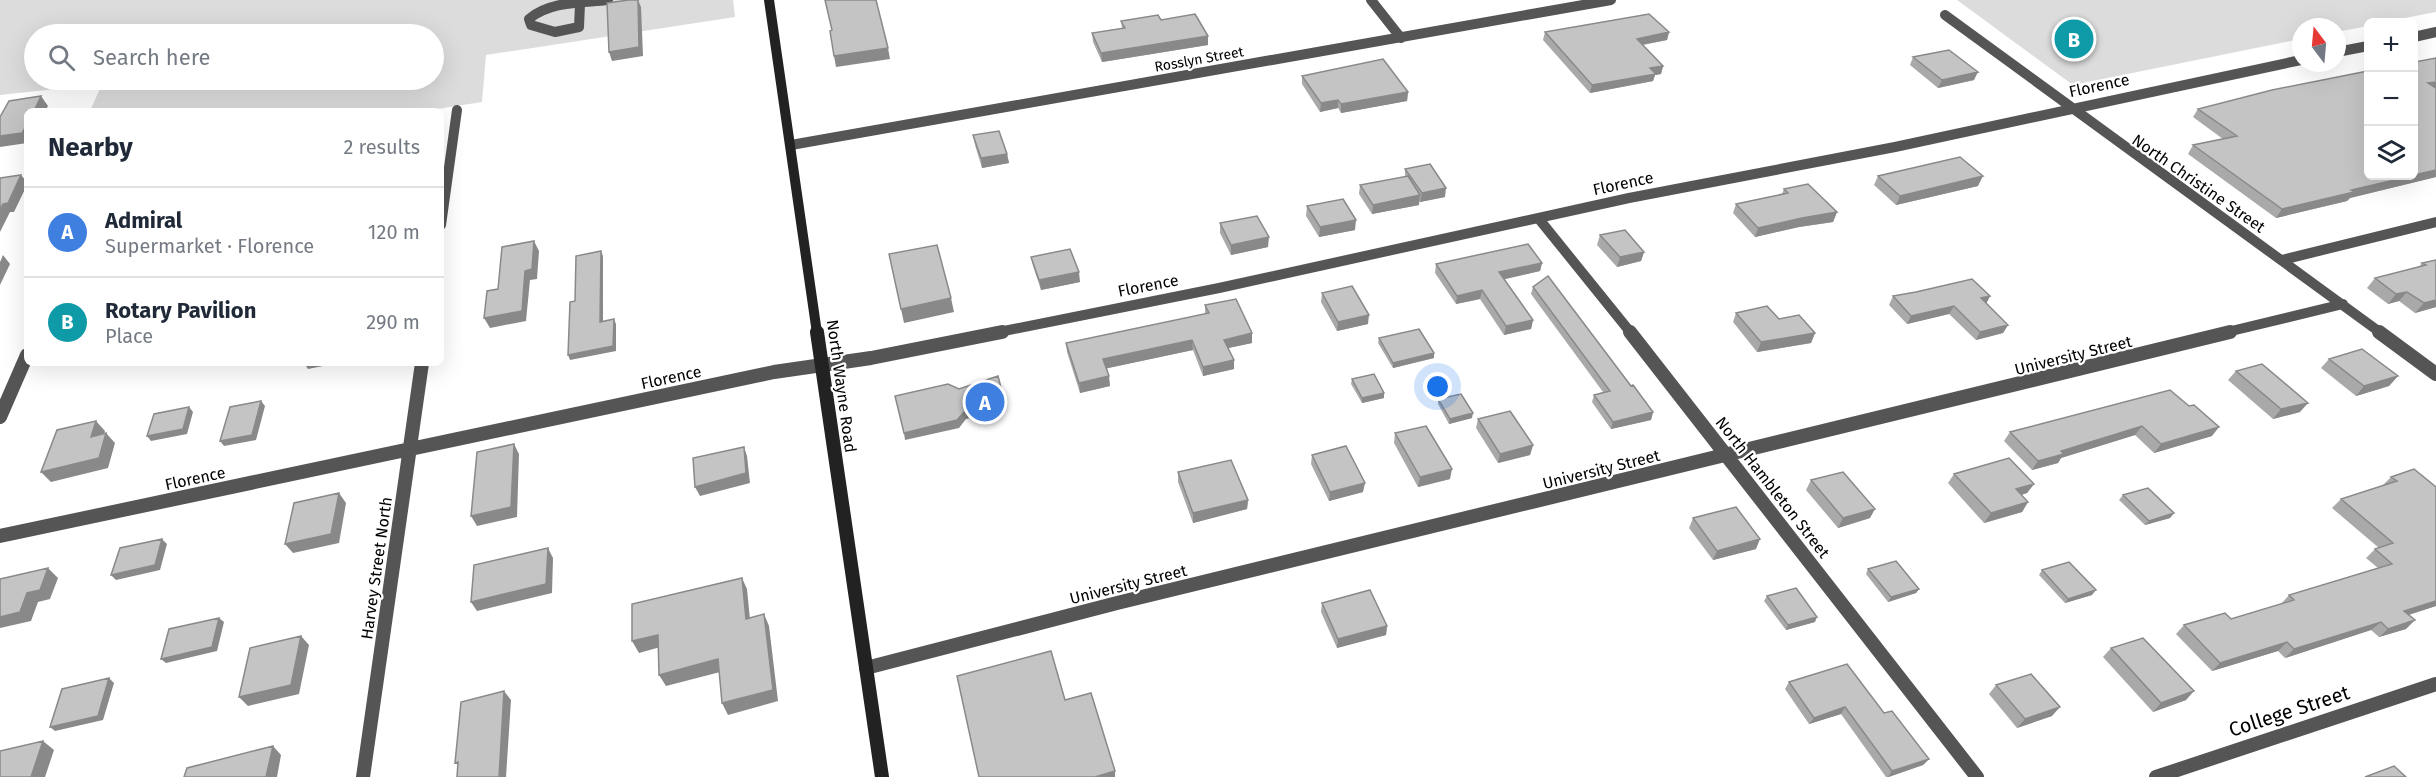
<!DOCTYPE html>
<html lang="en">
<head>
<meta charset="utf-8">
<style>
  body { margin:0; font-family:"Fira Sans",sans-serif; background:#f6f6f7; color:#1f2937 }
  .controls { position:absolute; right:18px; top:18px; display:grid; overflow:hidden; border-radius:9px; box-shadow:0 6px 24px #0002 }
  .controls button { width:54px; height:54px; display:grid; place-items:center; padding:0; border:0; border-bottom:2px solid #e0e1e3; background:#fff; color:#1f2937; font:30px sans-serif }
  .compass { position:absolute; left:2292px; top:18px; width:54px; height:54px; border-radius:50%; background:#fff; box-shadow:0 6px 24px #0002; rotate:344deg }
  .you { position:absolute; left:1438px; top:387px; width:21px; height:21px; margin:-15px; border:4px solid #fff; border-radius:50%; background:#1a73e8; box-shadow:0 0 0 9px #1a73e833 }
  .badge { display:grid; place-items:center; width:39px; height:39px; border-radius:50%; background:#2563eb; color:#fff; font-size:20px; font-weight:700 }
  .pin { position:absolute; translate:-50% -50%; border:3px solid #fff; box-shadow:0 2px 6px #0006 }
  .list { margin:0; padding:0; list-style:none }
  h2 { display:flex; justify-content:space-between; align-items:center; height:78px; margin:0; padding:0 24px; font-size:26px }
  h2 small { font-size:20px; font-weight:400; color:#747a83 }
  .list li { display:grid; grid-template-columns:39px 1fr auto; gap:18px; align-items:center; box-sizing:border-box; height:90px; padding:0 24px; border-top:2px solid #e0e1e3 }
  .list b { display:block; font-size:22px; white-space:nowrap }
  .list p { margin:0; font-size:20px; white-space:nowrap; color:#747a83 }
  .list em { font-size:20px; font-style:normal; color:#747a83 }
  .icon { flex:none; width:33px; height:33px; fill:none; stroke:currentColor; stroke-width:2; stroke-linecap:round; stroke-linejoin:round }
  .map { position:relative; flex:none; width:2436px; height:777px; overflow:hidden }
  .search { position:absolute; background:#fff; box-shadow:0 6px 24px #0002; left:24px; top:24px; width:420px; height:66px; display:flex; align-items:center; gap:15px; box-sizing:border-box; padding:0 21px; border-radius:33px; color:#747a83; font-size:22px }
  .panel { position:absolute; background:#fff; box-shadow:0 6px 24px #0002; left:24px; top:108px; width:420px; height:258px; border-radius:9px }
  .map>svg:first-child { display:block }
  .green { fill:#dcdcdc; fill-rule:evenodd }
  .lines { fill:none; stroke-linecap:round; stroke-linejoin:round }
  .minor-far1 { stroke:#555; stroke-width:10 }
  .minor { stroke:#555; stroke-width:14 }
  .secondary-far1 { stroke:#222; stroke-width:10 }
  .secondary { stroke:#222; stroke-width:14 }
  .wall { fill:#a9a9a9 }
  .shaded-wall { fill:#898989 }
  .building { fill:#c4c4c4; stroke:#898989; stroke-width:1.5 }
  .labels { text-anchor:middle; stroke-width:4.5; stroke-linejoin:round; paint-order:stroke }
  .far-street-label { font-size:14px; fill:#000; stroke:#fff }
  .street-label { font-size:16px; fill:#000; stroke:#fff }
  .near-street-label { font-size:20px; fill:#000; stroke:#fff }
</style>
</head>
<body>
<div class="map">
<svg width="2436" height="777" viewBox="0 0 2436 777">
  <rect width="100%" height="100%" fill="#fff"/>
  <path class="green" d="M0 0H733L735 17 486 55 482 102 424 111H90L102 84 0 95ZM34 34H434V80H34Z
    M1957 0H2436V12L2384 22H2368V26L2337 32V27H2301V39L2073 85Z"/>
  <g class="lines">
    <path class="minor-far1" d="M1371 0 1401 38
      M580 4 579 27 555 32 531 25 529 19C550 1 582 3 608 0
      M1945 15 2381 333
      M2414 37 2436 32
      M2337 52 2368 46
      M791 145 1611 0
      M1539 219 1631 333
      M441 225 457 110
      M2282 260 2436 222
      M994 333 1219 288 1629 198 1895 147 2301 60
      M2223 333 2343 304"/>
    <path class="minor" d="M1630 332 1977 777
      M2379 332 2436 374
      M0 417 27 355
      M0 536 774 372 871 358 1002 332
      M866 668 1117 603 2230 332
      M363 777 422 363
      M2156 777 2436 684"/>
    <path class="secondary-far1" d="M769 0 817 333"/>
    <path class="secondary" d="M817 332 882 777"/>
  </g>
  <path class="wall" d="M1161 20 1208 45 1102 62 1093 42 1092 33 1122 28 1121 21Z
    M1545 32H1669L1667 40 1643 45 1663 66 1661 74 1655 75 1653 81 1590 93 1543 40Z
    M1913 57 1974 80 1938 88 1910 65Z
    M1302 76 1408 92 1407 101 1341 113 1338 108 1320 112 1302 84Z
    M2198 109 2436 177 2350 198 2347 201 2276 218 2188 154 2193 145 2223 139 2193 117Z
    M973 135 1007 154 1009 163 982 168 975 145Z
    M1405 169 1445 197 1420 202 1419 201V205L1372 214 1359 194 1360 185 1405 177Z
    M1878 176 1978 186 1896 205 1874 185Z
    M1784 189 1837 212 1833 222 1799 227 1755 237 1733 213 1736 204 1782 194Z
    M1307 206 1355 230 1319 237 1306 216Z
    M1220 223 1268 247 1231 255 1220 233Z
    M1600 235 1644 252 1641 261 1617 267 1597 245Z
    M1031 257 1080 282 1041 290 1033 266Z
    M2436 260V307L2415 313 2399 301 2388 304 2367 288 2375 278 2419 267 2422 263Z
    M1542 263 1540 271 1504 279 1533 320 1531 329 1504 335 1480 299 1456 304 1435 273 1436 264Z
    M1533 287 1631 386 1653 412 1651 420 1611 429 1592 402 1594 395 1603 392 1531 294Z
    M1322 293 1368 324 1337 331 1321 302Z
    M1893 296H1990L1986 304 2008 325 2003 333 1976 340 1949 314 1907 324 1889 305Z
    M1205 305 1252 343 1228 348 1234 369 1203 376 1193 350 1107 368 1110 386 1080 393 1067 352 1066 343 1205 314Z
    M1736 313 1779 319 1815 333 1811 343 1757 352 1733 322Z
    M1379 338 1434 358 1393 368 1378 343Z
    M2329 359 2398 376 2389 386 2356 396 2321 368Z
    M2236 371 2300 412 2273 419 2228 380Z
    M1352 379 1384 398 1362 403 1351 384Z
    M2170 390 2212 436 2154 453 2135 435 2061 458 2058 463 2032 470 2004 441 2010 432Z
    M1438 399 1472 418 1449 424 1438 404Z
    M1478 419 1533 445 1530 455 1498 463 1476 428Z
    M1395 433 1450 479 1418 487 1394 443Z
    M1312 455 1363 492 1329 501 1311 464Z
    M1178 472 1248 500 1247 509 1193 523 1178 482Z
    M1954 474 2034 484 2027 493 2021 495 2028 502 2022 512 1984 523 1948 483Z
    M2391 477 2436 487V606L2409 615 2406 629 2379 637 2371 630 2285 658 2278 651 2212 671 2176 634 2184 625 2231 619 2281 604 2289 595 2378 568 2366 558 2375 549 2379 548 2332 508 2341 499 2382 486Z
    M1811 480 1870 518 1838 528 1806 490Z
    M2123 495 2174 513 2170 518 2145 525 2119 500Z
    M1693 518 1756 549 1713 560 1689 528Z
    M1868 569 1919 589 1916 593 1888 602 1866 574Z
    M2042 570 2092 595 2065 603 2039 575Z
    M1767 596 1815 622 1786 630 1764 601Z
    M1322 603 1387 626 1386 635 1337 648 1321 612Z
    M2111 648 2186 700 2153 712 2103 657Z
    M1789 682 1884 713 1929 759 1923 765 1889 777H1886L1841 714 1809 724 1785 689Z
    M1996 685 2052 716 2017 728 1989 694Z"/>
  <path class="shaded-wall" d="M638 0 641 7 643 56 612 61 609 52Z
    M1669 32 1667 40 1635 46 1637 39Z
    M1208 36V45L1102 62 1101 53Z
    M888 48 890 59 836 67 834 56Z
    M1663 66 1661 74 1655 75 1653 81 1590 93 1592 85 1650 68Z
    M1978 72 1974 80 1938 88 1942 80Z
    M2436 82V89L2428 83Z
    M1408 92 1407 101 1341 113V104Z
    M41 96 48 106 45 111H34Z
    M1338 100V108L1320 112 1321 103Z
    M27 124V143L0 147V136Z
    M1007 154 1009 163 982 168 981 158Z
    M2436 170V177L2350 198 2347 201 2276 218 2282 209 2351 190Z
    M21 175 27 182V185L14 212H10L0 232V210Z
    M1983 176 1978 186 1896 205 1900 196Z
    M1446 188 1445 197 1420 202 1422 193Z
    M1420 195 1419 205 1372 214 1373 205Z
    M1837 212 1833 222 1799 227 1755 237 1758 228 1802 218Z
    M1356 220 1355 230 1319 237 1320 227Z
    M1269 237 1268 247 1231 255V245Z
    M534 241 539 251 537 279 530 280 526 321 490 328 484 318 525 271Z
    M601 251 603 256V327L600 322Z
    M1644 252 1641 261 1617 267 1620 257Z
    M3 255 10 264 0 285V262Z
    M1542 263 1540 271 1497 281 1499 272Z
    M1079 272 1080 282 1041 290 1039 280Z
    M1482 290 1480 299 1456 304 1457 296Z
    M2407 292 2399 301 2388 304 2396 294Z
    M1990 296 1986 304 1981 298Z
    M951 298 954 312 904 323 901 309Z
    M2436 300V307L2415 313 2424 303Z
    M1954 306 1949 314 1907 324 1911 316Z
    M1369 315 1368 324 1337 331 1338 322Z
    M614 319 616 324V351L570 360 568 355Z
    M1533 320 1531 329 1504 335 1506 326Z
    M2008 325 2003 333 1976 340 1980 332Z
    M1252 333V343L1224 349V340Z
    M1815 333 1811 343 1757 352 1761 342Z
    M1192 340 1193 350 1104 369 1103 359Z
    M1434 353V358L1393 368V363Z
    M1234 360V369L1203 376V367Z
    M304 363H338L308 369Z
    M1109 376 1110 386 1080 393 1079 383Z
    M2398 376 2389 386 2356 396 2364 386Z
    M1384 393V398L1362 403V398Z
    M261 401 265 406 256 440 224 446 220 441Z
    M1005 403 1006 410 966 419 959 428 905 440 904 433 965 411Z
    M2308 403 2300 412 2273 419 2281 409Z
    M189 407 193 412 187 434 151 441 147 436Z
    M1653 412 1651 420 1611 429 1613 422Z
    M1473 413 1472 418 1449 424 1450 419Z
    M96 421 105 431 100 446 91 437Z
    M2142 426 2135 435 2061 458 2058 463 2032 470 2038 461 2061 451Z
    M2219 427 2212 436 2154 453 2161 444Z
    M106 433 115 443 108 468 51 482 41 472Z
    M514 444 519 454 517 517 477 526 471 516Z
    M1533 445 1530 455 1498 463 1500 454Z
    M744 447 747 456 750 483 700 496 695 487Z
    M1452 469 1450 479 1418 487 1420 477Z
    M1365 483 1363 492 1329 501 1330 492Z
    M2034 484 2027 493 2009 499 2016 489Z
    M339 493 346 503 339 543 293 553 285 544Z
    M1248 500 1247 509 1193 523V513Z
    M2028 502 2022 512 1984 523 1991 513Z
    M1875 509 1870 518 1838 528 1843 518Z
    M2174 513 2170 518 2145 525 2149 521Z
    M162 539 167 544 160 570 116 580 111 575Z
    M1760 539 1756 549 1713 560 1717 551Z
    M548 548 553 558 552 593 477 611 471 602Z
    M48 568 58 578 50 599 38 602 31 621 0 628V617L27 593Z
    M742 578 747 589 751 630 746 619Z
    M1919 589 1916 593 1888 602 1891 597Z
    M2096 590 2092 595 2065 603 2068 599Z
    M2436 601V606L2395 619 2404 611Z
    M764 614 769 626 778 701 728 715 722 703Z
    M1817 617 1815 622 1786 630 1788 625Z
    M219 618 224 622 217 651 166 663 161 659Z
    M2415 620 2406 629 2379 637 2388 629Z
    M2381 622 2371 630 2285 658 2294 649Z
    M1387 626 1386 635 1337 648 1338 639Z
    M658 635 664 646 639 653 632 641Z
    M301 636 309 645 299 694 248 706 239 697Z
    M2287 642 2278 651 2212 671 2220 663Z
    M718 659 724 671 666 686 659 675Z
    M109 678 114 683 103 720 55 731 50 727Z
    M504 691 511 700 506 777H499Z
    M2194 691 2186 700 2153 712 2161 703Z
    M1845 707 1841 714 1809 724 1814 718Z
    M2060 707 2052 716 2017 728 2025 719Z
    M43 741 54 750 45 777H31Z
    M273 746 281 755 277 777H266Z
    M1929 759 1923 765 1888 777 1892 771Z
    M1115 771V777H1095Z"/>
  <path class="building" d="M629 0H638L639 47 609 52 607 3Z
    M825 0H876L888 48 834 56 830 31 832 30Z
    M1195 14 1208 36 1101 53 1092 33 1125 28 1121 21 1158 15 1161 20Z
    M1649 14 1669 32 1637 39 1663 66 1650 68 1656 74 1592 85 1545 32Z
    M1949 50 1978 72 1942 80 1913 57Z
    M2436 58V82L2428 83 2436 88V170L2414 175V61L2415 62Z
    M1383 59 1408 92 1341 104 1338 100 1321 103 1302 76Z
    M2368 71V176H2412L2351 190 2354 192 2282 209 2193 145 2237 136 2198 109 2272 90Z
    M41 96 34 111H27V124L22 133 0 136V117L9 101Z
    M999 131 1007 154 981 158 973 135Z
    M1960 157 1983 176 1900 196 1878 176Z
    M1430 164 1446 188 1422 193 1405 169Z
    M21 175 8 203 3 204 0 210V178Z
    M1408 176 1420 195 1373 205 1360 185Z
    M1808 184 1837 212 1802 218 1758 228 1736 204 1788 193 1784 189Z
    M1343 199 1356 220 1320 227 1307 206Z
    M1257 216 1269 237 1231 245 1220 223Z
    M1625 230 1644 252 1620 257 1600 235Z
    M534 241 532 269 525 271 522 311 484 318 487 291 498 289 502 247Z
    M1528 244 1542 263 1499 272 1533 320 1506 326 1482 290 1457 296 1436 264Z
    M937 245 951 298 901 309 889 254Z
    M1070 249 1079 272 1039 280 1031 257Z
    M601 251 600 322 614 319 613 346 568 355 570 302 575 301 576 256Z
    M2436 260V300L2424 303 2407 292 2396 294 2375 278 2426 265 2422 263Z
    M1548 276 1631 386 1633 385 1653 412 1613 422 1594 395 1610 391 1533 287Z
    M1972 279 1990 296 1981 298 2008 325 1980 332 1954 306 1911 316 1893 296 1916 292Z
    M1352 286 1369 315 1338 322 1322 293Z
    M1236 299 1252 333 1224 340 1234 360 1203 367 1192 340 1103 359 1109 376 1079 383 1066 343 1209 313 1205 305Z
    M1767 306 1779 319 1799 315 1815 333 1761 342 1736 313Z
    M1419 329 1434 353 1393 363 1379 338Z
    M2362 349 2398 376 2364 386 2329 359Z
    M2262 364 2308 403 2281 409 2236 371Z
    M1374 374 1384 393 1362 398 1352 379Z
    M998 376 1005 403 965 411 957 420 904 433 895 396 948 384 959 389Z
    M2170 390 2189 406 2194 405 2219 427 2161 444 2142 426 2061 451 2064 454 2038 461 2010 432Z
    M1461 394 1473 413 1450 419 1438 399Z
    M261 401 252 435 220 441 230 407Z
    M189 407 183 429 147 436 154 414Z
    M1510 411 1533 445 1500 454 1478 419Z
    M96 421 91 437 106 433 99 458 41 472 57 430Z
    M1426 426 1452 469 1420 477 1395 433Z
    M514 444 511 507 471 516 477 452Z
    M1346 446 1365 483 1330 492 1312 455Z
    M744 447 746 473 695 487 693 458Z
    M2009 458 2034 484 2016 489 2028 502 1991 513 1954 474Z
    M1231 460 1248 500 1193 513 1178 472Z
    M2414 469 2436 487V601L2404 611 2415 620 2388 629 2381 622 2294 649 2287 642 2220 663 2184 625 2225 613 2231 619 2294 600 2289 595 2392 564 2375 549 2393 543 2341 499 2397 481 2391 477Z
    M1843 472 1875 509 1843 518 1811 480Z
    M2148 488 2174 513 2149 521 2123 495Z
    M339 493 331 534 285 544 294 503Z
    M1736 507 1760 539 1717 551 1693 518Z
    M162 539 155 565 111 575 120 548Z
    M548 548 546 584 471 602 474 565Z
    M1896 561 1919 589 1891 597 1868 569Z
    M2069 562 2096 590 2068 599 2042 570Z
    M48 568 40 590 27 593 20 612 0 617V579Z
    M742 578 746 619 764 614 773 690 722 703 718 659 659 675 658 635 632 641V604Z
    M1796 588 1817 617 1788 625 1767 596Z
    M1370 590 1387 626 1338 639 1322 603Z
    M219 618 212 647 161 659 169 629Z
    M301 636 291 685 239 697 250 648Z
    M2143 638 2194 691 2161 703 2111 648Z
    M1051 651 1065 700 1091 693 1115 771 1095 777H979L957 676Z
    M1847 664 1884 713 1892 711 1929 759 1892 771 1845 707 1814 718 1789 682Z
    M2031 674 2060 707 2025 719 1996 685Z
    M109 678 98 716 50 727 62 689Z
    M504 691 499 777H457L458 762 455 763 461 702Z
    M43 741 31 777H0V751Z
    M273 746 266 777H184L187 768Z
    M2394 766 2406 777H2365Z"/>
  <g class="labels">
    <g class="far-street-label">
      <text transform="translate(1199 59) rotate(-10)" y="5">Rosslyn Street</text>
    </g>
    <g class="street-label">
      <text transform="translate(2099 85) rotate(-12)" y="6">Florence</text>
      <text transform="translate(1623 183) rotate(-12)" y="6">Florence</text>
      <text transform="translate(2199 183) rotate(35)" y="6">North Christine Street</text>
      <text transform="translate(1148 285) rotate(-11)" y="6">Florence</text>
      <text transform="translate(2073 355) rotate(-14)" y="6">University Street</text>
      <text transform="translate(671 377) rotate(-12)" y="6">Florence</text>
      <text transform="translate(842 386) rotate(82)" y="6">North Wayne Road</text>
      <text transform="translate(1601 469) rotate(-14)" y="6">University Street</text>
      <text transform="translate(195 478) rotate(-12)" y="6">Florence</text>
      <text transform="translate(1773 487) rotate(52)" y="6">North Hambleton Street</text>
      <text transform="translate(376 568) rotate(-82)" y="6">Harvey Street North</text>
      <text transform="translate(1128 584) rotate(-14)" y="6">University Street</text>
    </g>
    <g class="near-street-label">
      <text transform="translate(2289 711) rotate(-18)" y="7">College Street</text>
    </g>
  </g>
</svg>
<div class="controls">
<button>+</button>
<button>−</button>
<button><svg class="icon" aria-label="layers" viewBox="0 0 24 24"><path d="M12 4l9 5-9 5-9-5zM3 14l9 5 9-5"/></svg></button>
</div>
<svg class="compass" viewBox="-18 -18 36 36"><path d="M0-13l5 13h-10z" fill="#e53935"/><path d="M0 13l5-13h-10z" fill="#747a83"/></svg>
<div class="you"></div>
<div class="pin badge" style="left:985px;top:402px;background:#3f7fe0">A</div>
<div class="pin badge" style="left:2074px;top:39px;background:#0f9aa8">B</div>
<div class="search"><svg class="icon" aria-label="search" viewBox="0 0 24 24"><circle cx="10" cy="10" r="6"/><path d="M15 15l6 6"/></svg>Search here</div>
<section class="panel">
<h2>Nearby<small>2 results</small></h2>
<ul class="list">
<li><span class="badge" style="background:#3f7fe0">A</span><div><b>Admiral</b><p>Supermarket · Florence</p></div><em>120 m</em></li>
<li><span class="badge" style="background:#0f9aa8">B</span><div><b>Rotary Pavilion</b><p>Place</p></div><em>290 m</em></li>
</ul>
</section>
</div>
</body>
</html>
